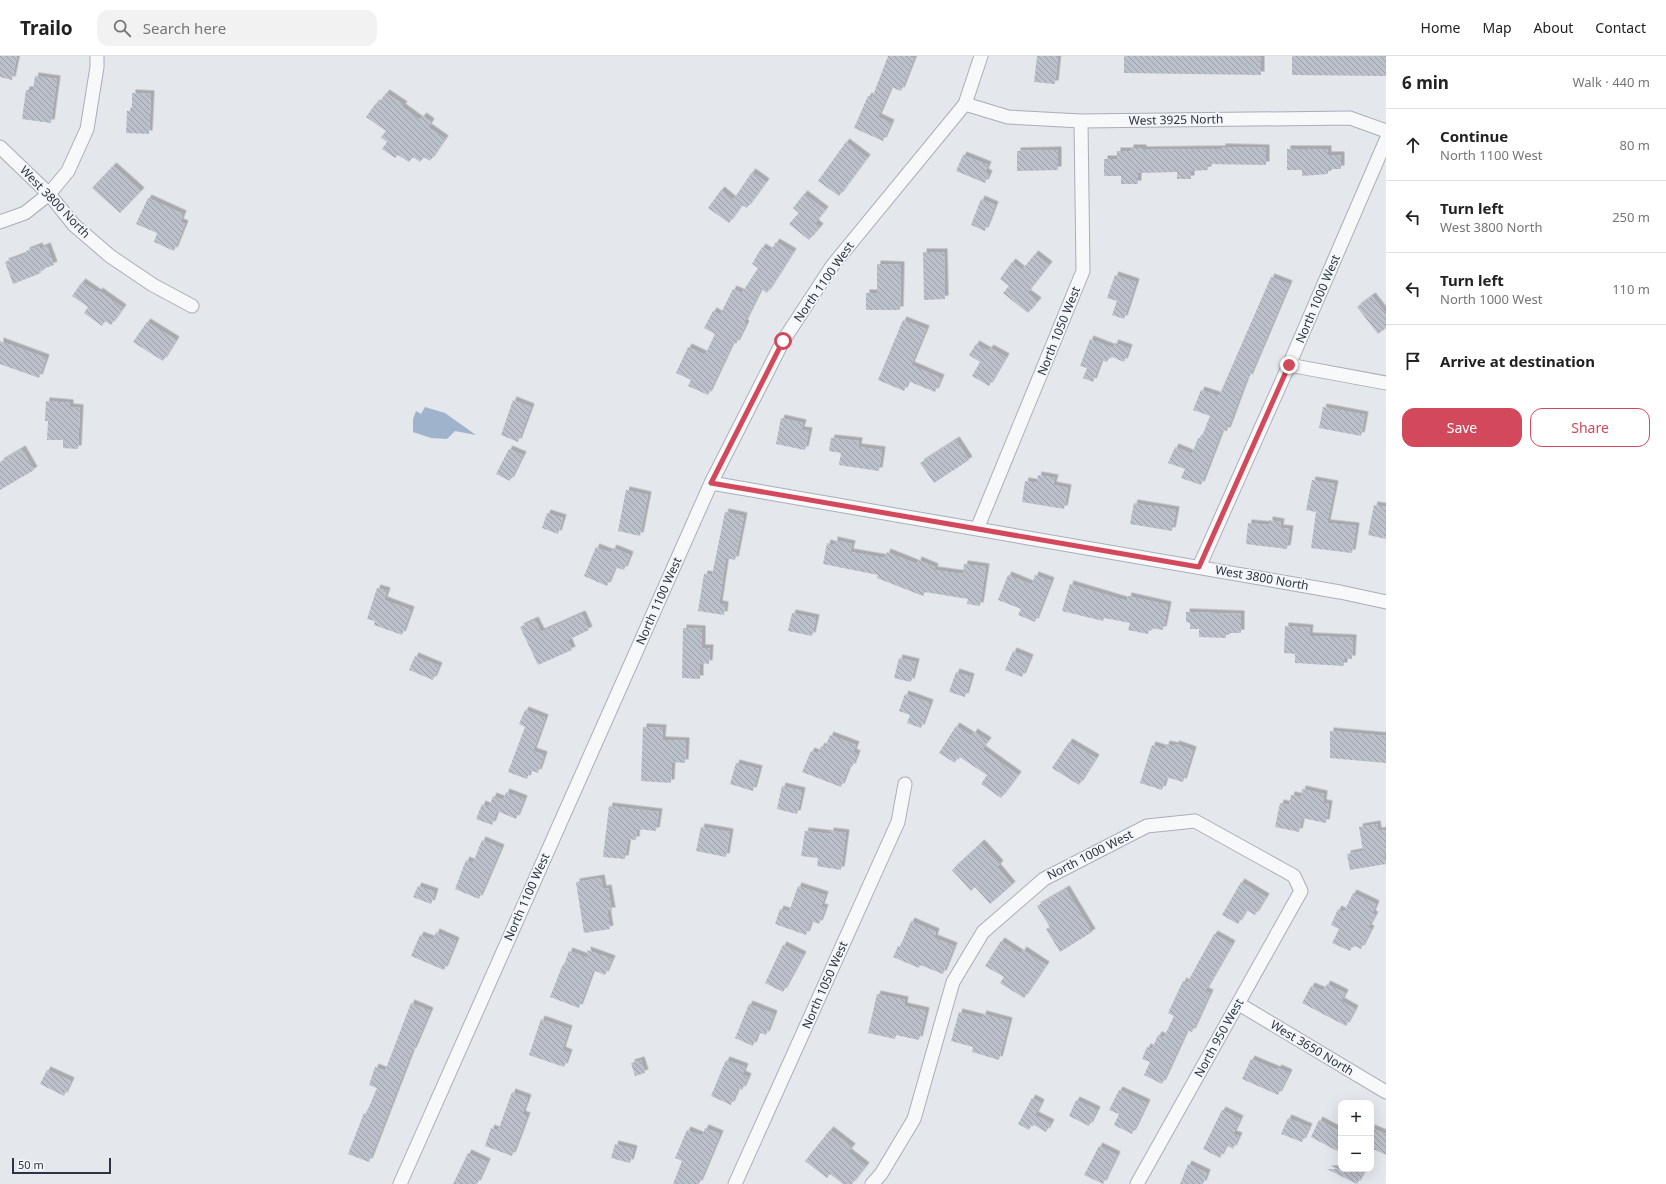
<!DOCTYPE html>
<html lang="en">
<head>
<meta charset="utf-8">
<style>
  body { margin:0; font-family:"Noto Sans",sans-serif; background:#f2f2f2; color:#222 }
  .controls { position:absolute; right:12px; bottom:12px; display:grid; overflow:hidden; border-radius:8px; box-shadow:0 4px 16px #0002 }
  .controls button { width:36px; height:36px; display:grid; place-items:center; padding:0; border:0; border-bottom:1px solid #e0e0e0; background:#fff; color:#222; font:20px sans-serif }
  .scale { position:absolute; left:12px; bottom:10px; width:99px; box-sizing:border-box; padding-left:4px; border:2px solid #2b3445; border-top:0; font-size:11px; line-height:14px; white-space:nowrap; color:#2b3445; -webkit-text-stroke:3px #f4f6f9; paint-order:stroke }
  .stop { position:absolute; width:12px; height:12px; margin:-9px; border:3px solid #d1495b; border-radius:50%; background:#fff }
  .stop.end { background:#d1495b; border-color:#fff; box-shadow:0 1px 4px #0008 }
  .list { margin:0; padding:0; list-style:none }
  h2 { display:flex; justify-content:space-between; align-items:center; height:52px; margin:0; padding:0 16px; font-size:17px }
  h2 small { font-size:13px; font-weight:400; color:#767676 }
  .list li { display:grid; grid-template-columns:26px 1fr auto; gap:12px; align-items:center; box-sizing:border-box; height:72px; padding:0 16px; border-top:1px solid #e0e0e0 }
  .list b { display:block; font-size:15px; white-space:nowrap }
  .list p { margin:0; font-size:13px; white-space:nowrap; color:#767676 }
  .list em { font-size:13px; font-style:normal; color:#767676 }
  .actions { display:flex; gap:8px; padding:12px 16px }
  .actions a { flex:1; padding:9px 0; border:1px solid #d1495b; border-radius:12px; text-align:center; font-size:14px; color:#d1495b }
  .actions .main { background:#d1495b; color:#fff }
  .icon { flex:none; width:22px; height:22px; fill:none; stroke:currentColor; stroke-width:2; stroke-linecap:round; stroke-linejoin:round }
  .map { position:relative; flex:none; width:1386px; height:1128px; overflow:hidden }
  header { display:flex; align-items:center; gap:24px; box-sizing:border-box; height:56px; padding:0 20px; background:#fff; border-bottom:1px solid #e0e0e0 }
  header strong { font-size:19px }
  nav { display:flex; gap:22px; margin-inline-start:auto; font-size:14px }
  .search { width:280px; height:36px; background:#f2f2f2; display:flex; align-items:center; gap:10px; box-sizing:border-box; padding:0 14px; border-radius:12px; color:#767676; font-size:15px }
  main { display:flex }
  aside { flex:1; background:#fff }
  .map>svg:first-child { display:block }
  .water { fill:#9fb4cc }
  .building { fill:url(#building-back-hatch); filter:url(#shadow) }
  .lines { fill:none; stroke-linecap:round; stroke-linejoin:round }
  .minor-casing { stroke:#a9aeb7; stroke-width:15 }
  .minor { stroke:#f7f8fa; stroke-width:13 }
  .route { stroke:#d1495b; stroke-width:5 }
  .labels { text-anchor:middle; stroke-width:3.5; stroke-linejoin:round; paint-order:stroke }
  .street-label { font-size:12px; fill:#2b3445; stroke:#f4f6f9 }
</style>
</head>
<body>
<header>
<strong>Trailo</strong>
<div class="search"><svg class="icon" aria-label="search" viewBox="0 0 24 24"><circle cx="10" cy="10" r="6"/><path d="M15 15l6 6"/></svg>Search here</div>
<nav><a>Home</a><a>Map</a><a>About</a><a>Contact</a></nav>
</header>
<main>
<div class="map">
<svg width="1386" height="1128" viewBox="0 0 1386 1128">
  <defs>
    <pattern id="building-back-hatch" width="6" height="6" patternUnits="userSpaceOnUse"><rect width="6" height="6" fill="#bbc0ca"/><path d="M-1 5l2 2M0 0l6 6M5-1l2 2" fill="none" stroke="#989da6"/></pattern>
    <filter id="shadow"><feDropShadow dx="3.5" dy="-3.5" stdDeviation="0" flood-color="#0004"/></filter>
  </defs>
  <rect width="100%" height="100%" fill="#e4e7ec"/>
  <path class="water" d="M425 351 445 357 476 379 455 375 447 383 431 382 413 376V363L416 355 421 358Z"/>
  <path class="building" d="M0 0H17L12 24 0 21Z
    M888 0H908L914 2 901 35 891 31 878 61 891 67 883 85 854 72 868 40 872 42Z
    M1037 0H1058L1055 28 1034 26Z
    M1124 0 1261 1V19L1124 17Z
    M1292 0 1386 1V20L1292 19Z
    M35 20 57 23 51 67 22 63 26 34H33Z
    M132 37 151 38 149 78 126 77 127 55H132Z
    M386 37 404 49 402 51 420 64 423 60 431 66 428 71 445 83 430 105 424 101 420 106 413 101 409 106 398 99 395 102 382 93 387 86 381 81 386 75 366 61 376 47 378 48Z
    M846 86 867 102 839 140 818 125Z
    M1222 91 1266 92V109L1208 108V114L1191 115V123H1177V116L1138 117V128H1121V120H1104V103H1117V95H1130V92H1143V94L1222 93Z
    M1287 93H1328V99H1341V113H1328V118L1302 120V114H1287Z
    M1058 94V114L1017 115V95Z
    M963 99 988 109 985 116 989 118 985 127 956 115Z
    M113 110 141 135 120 157 92 132Z
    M752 116 766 126 747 152 742 149 729 167 708 152 721 134 733 144Z
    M804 138 825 154 815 167 820 171 809 184 789 168 799 157 793 152Z
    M148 142 183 158 180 166 185 168 174 195 154 186 157 177 136 168Z
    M981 143 995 149 985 175 971 169Z
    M776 186 793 196 767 237 761 233 744 267 746 268 736 288 733 286 708 339 688 330 691 324 676 317 688 291 705 299 715 278 704 272 713 255 720 259 733 233 742 237 758 212 752 208 762 191 770 196Z
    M39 190 40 193 47 190 54 209 40 214 41 217 13 228 5 206 27 198 26 195Z
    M923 196H944L945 243 924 244Z
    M1035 198 1049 209 1027 237 1038 245 1028 257 1003 237 1009 230 1000 223 1012 206 1022 214Z
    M877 208 901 209 900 254H866V237H877Z
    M1115 219 1136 226 1124 263 1112 259 1117 245 1107 242Z
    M1271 221 1289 228 1249 322 1247 321 1227 375 1222 374 1201 429 1181 422 1185 413 1168 407 1175 391 1192 398 1198 382 1201 383 1210 360 1193 354 1201 334 1219 340Z
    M82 226 98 237 99 235 123 252 111 269 105 265 102 270 84 257 88 251 72 240Z
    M1372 240 1386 258V272L1378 278 1357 251Z
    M903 264 926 273 911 309 941 322 935 336 908 325 904 335 878 324Z
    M147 266 176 284 163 305 133 286Z
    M1090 283 1113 292 1115 287 1129 292 1124 306 1110 300 1107 306 1101 304 1093 326 1083 322 1087 312 1080 310Z
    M0 285 46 302 39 322 0 308Z
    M976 288 988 295 990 292 1006 301 989 330 972 320 980 306 969 299Z
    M513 344 531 351 518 386 501 379Z
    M46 345 70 347V351L80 352 78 393 63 392V384H47L48 365H45Z
    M1323 351 1365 359 1361 380 1319 372Z
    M781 362 803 367 801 374 809 375 805 394 776 388Z
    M831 382 859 385 858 391 882 394 879 415 839 409 841 397 829 395Z
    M956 384 969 404 934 427 920 407Z
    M22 393 34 414 0 434V406Z
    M509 393 523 399 510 425 496 418Z
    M1038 419 1055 422 1053 429 1068 432 1064 453 1022 446 1025 425 1037 427Z
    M1312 424 1335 428 1327 467 1356 470 1352 497 1311 492 1316 456 1306 454Z
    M626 434 648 439 640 480 618 475Z
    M1134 447 1176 454 1172 475 1130 468Z
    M1374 449 1386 451V483L1368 479Z
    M725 456 744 460 735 504 726 502 719 548 725 549 724 559 698 555 704 518 712 519Z
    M547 457 563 462 558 478 542 472Z
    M1269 464 1281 466 1280 472 1290 473 1287 493 1246 488 1248 467 1269 469Z
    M834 484 852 488 850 496 885 502 887 496 917 508 918 504 935 511 934 514 963 518 964 508 986 511 980 550 967 548 968 543 925 536 923 540 877 522 878 519 823 508 827 487 834 489Z
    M596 491 611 497 613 492 630 499 624 514 615 511 607 530 584 520Z
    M1008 519 1032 529 1035 519 1051 525 1035 566 1018 559 1021 553 998 544Z
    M1070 528 1127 545 1128 540 1168 549 1163 574 1150 572 1148 578 1128 574 1130 567 1104 562 1103 565 1062 555Z
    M377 532 387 535 384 544 411 554 402 579 374 569 375 565 367 563Z
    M1186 556 1241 558V577H1226V582L1199 581V573H1190V567L1186 566Z
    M792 557 816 562 812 580 788 575Z
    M582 558 589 574 568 584 572 594 538 609 520 571 535 564 541 576Z
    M1285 570 1310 572 1309 580 1353 582 1352 603H1344V610L1295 607V598L1284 597Z
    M683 572 702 573V592H710L709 608 700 607V623L682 622Z
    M1013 595 1030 602 1022 621 1005 614Z
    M415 600 439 610 433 624 409 614Z
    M899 602 916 606 911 626 894 622Z
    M956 616 971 621 965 641 949 636Z
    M905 638 930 647 921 672 907 667 910 659 899 655Z
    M525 654 545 662 533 695 544 699 538 717 530 714 527 723 508 716 525 671 519 668Z
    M956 670 972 680 974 676 988 685 982 693 1018 719 1001 742 981 728 987 719 958 700 955 707 939 697Z
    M643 671 663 672 662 684 686 685 685 707 672 706 671 727 641 725Z
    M1330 675 1386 680V707L1330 702Z
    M830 679 856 689 853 696 857 698 852 711 849 710 841 731 802 716 811 695 818 698 821 690 825 692Z
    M1069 686 1096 702 1079 729 1052 712Z
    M1166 688 1175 690 1176 688 1193 694 1183 726 1166 721 1162 734 1140 727 1152 689 1165 693Z
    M736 707 759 713 753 735 730 728Z
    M782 730 802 735 797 758 777 753Z
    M1302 733 1324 738 1323 747 1329 748 1326 767 1302 762 1299 776 1275 771 1280 747 1289 749 1291 739 1301 741Z
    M506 736 524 743 516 763 497 755 492 769 476 763 482 748 489 751 493 740 503 744Z
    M609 750 659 756 656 775 637 773 636 784 628 783 625 803 603 801Z
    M1377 768 1378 775 1386 774V797H1384L1386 808 1350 814 1347 798 1363 795 1359 771Z
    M701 771 730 776 726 801 696 795Z
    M805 775 830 778V775L846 777 841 814 817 810 818 802 801 800Z
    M482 784 501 792 479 843 455 833 466 804 473 807Z
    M981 787 1000 808 997 811 1012 829 990 848 975 831 971 835 952 814Z
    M601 822 603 833 608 832 612 855H607L610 873 584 877 576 826Z
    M1241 826 1266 841 1255 859 1246 854 1238 868 1222 859Z
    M418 830 435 836 431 848 413 841Z
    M798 830 825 839 821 851 825 852 819 868 811 865 806 879 775 868 780 853 789 856Z
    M1066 833 1092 876 1060 896 1046 873 1050 871 1037 850Z
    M1353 837 1376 848 1372 858 1375 859 1368 872 1371 873 1361 893 1353 889 1350 895 1332 887 1339 873 1331 869 1338 853 1344 856Z
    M911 865 936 876 934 882 954 890 943 918 920 909 919 912 893 901 898 890 900 891Z
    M436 876 456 885 444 914 411 900 420 879 433 884Z
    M1214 878 1232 888 1205 935 1210 937 1192 976 1187 974 1162 1028 1144 1019 1150 1006 1142 1003 1147 991 1152 993 1158 979 1164 981 1174 960 1168 957 1183 925 1187 927Z
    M1001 885 1021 898 1023 894 1046 909 1024 942 1000 927 1004 921 985 910Z
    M783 889 803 899 783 936 765 927Z
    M587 894 612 903 605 919 593 914 579 952 550 941 563 908 564 909 569 895 588 902Z
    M1327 928 1345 937 1341 945 1355 953 1346 970 1302 947 1311 930 1323 935Z
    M877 938 905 944 904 950 926 955 919 984 896 979 895 983 868 977Z
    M411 947 430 955 413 995H412L369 1106 348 1098 364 1057 366 1058 377 1032 369 1029 375 1011 385 1015Z
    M749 948 774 958 766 979 758 976 753 990 735 982Z
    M959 956 982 962 983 958 1009 965 999 1004 972 996 973 991 951 985Z
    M541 963 569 973 562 994 569 997 564 1011 529 999Z
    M1251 1003 1277 1014 1278 1012 1289 1017 1278 1039 1242 1023Z
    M641 1004 645 1017 635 1020 631 1007Z
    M726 1004 745 1011 742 1018 748 1021 742 1034 738 1032 731 1049 711 1040Z
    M47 1014 71 1025 64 1040 40 1028Z
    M1119 1034 1147 1047 1132 1078 1114 1069 1119 1058 1109 1054Z
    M512 1036 528 1042 522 1058 527 1060 512 1100 485 1090 491 1072 498 1075Z
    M1032 1042 1041 1047 1035 1059 1051 1067 1046 1076 1032 1068 1029 1074 1018 1068Z
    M1076 1044 1097 1054 1089 1070 1069 1060Z
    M1222 1054 1240 1063 1233 1078 1239 1080 1233 1093 1226 1089 1220 1102 1203 1093Z
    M1288 1062 1309 1071 1302 1086 1281 1078Z
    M1319 1064 1341 1076V1087L1337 1095 1311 1081Z
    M705 1072 720 1078 699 1128H673L682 1105 675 1102 687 1074 702 1080Z
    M1371 1072 1386 1078V1099L1371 1092Z
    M830 1074 852 1091 848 1096 866 1110 852 1128H843L830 1118 827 1122 805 1105Z
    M615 1088 634 1093 630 1107 611 1102Z
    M1099 1090 1117 1099 1103 1128 1084 1119Z
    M468 1097 487 1106 477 1128H453Z
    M1188 1108 1207 1117 1203 1128H1180Z
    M1327 1113H1365L1357 1128Z"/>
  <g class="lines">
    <g class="minor-casing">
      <path id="minor" d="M965 48 1008 61 1081 65 1350 62 1386 75
        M0 91 49 138 74 169 110 200 153 229 192 250
        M0 166 25 157 49 138 68 115 87 73 97 11V0
        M1289 309 1386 327
        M711 427 1340 536 1386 546
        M977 473 1083 215 1081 65
        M1199 511 1289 309 1386 84
        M1239 948 1386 1036
        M400 1128 711 427 783 285 832 210 965 48 981 0
        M735 1128 898 766 905 728
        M872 1128 881 1118 914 1063 953 926 983 876 1044 823 1147 770 1195 765 1294 820 1301 835 1137 1128"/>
    </g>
    <use href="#minor" class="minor"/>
  </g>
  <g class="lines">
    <path class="route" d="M783 285 711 427 1199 511 1289 309"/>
  </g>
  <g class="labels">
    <g class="street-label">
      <text transform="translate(1176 64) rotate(-1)" y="4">West 3925 North</text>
      <text transform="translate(55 146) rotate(46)" y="4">West 3800 North</text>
      <text transform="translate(824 226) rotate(-55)" y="4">North 1100 West</text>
      <text transform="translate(1318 243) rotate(-67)" y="4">North 1000 West</text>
      <text transform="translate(1059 275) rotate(-68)" y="4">North 1050 West</text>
      <text transform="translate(1262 522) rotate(10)" y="4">West 3800 North</text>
      <text transform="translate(659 545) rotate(-66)" y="4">North 1100 West</text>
      <text transform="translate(1090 799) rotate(-27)" y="4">North 1000 West</text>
      <text transform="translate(527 841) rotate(-66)" y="4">North 1100 West</text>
      <text transform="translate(825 929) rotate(-66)" y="4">North 1050 West</text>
      <text transform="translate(1219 982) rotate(-61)" y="4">North 950 West</text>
      <text transform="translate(1312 992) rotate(31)" y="4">West 3650 North</text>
    </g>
  </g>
</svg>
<div class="controls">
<button>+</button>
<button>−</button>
</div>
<div class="scale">50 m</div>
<div class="stop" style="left:783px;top:285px"></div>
<div class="stop end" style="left:1289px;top:309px"></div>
</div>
<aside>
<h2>6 min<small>Walk · 440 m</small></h2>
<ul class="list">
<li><svg class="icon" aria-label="ahead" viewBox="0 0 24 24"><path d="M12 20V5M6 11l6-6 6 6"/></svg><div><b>Continue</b><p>North 1100 West</p></div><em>80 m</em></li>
<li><svg class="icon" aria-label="left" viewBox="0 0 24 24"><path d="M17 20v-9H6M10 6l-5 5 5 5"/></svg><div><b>Turn left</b><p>West 3800 North</p></div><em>250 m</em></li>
<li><svg class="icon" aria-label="left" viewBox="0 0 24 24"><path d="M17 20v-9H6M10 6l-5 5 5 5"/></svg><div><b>Turn left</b><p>North 1000 West</p></div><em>110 m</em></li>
<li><svg class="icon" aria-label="arrive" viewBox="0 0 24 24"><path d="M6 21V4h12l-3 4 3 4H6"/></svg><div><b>Arrive at destination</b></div></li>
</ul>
<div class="actions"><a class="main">Save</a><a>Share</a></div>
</aside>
</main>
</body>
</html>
